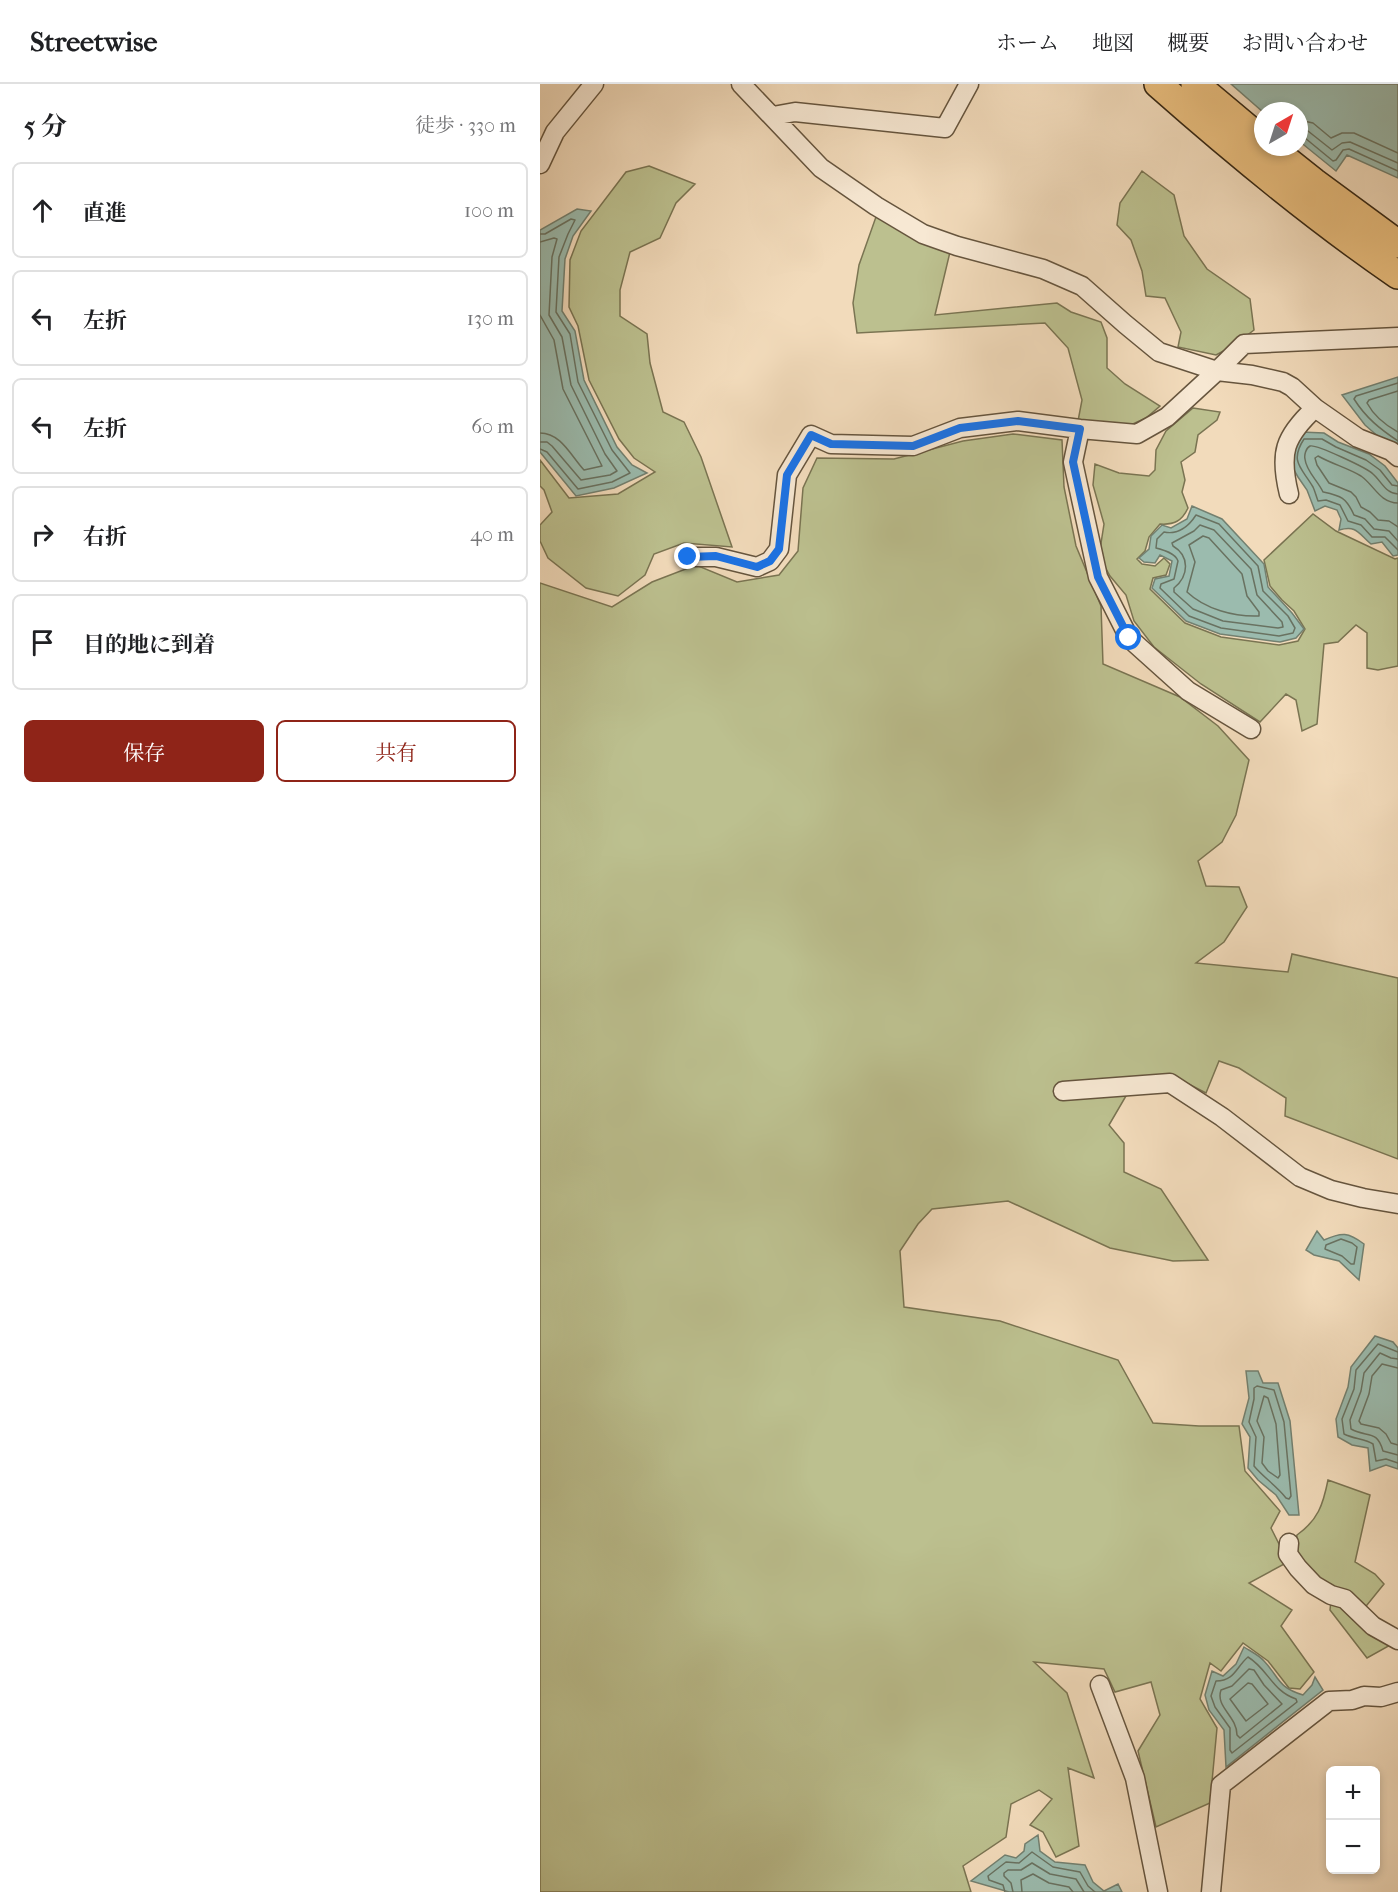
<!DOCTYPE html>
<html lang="ja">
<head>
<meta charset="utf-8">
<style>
  body { margin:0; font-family:"IM FELL French Canon","Noto Serif JP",serif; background:#f6f6f6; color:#202124 }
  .controls { position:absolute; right:18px; bottom:18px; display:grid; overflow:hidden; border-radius:9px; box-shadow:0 3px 9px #0003 }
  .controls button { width:54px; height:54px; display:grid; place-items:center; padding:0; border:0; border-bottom:2px solid #e0e0e0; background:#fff; color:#202124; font:30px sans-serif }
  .compass { position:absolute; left:714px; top:18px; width:54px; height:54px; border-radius:50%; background:#fff; box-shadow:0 3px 9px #0003; rotate:39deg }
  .stop { position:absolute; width:18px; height:18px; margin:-14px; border:4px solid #1a73e8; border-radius:50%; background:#fff }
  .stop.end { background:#1a73e8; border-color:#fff; box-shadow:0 2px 6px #0008 }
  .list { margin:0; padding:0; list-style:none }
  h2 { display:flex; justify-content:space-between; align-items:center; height:78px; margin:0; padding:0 24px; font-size:26px }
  h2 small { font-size:20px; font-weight:400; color:#757577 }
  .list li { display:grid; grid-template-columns:39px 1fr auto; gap:18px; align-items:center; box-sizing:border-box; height:96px; margin:0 12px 12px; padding:0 12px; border:2px solid #e0e0e0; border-radius:9px }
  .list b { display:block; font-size:22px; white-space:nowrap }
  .list em { font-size:20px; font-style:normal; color:#757577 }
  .actions { display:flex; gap:12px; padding:18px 24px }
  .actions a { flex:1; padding:14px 0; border:2px solid #8f2418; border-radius:9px; text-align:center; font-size:21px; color:#8f2418 }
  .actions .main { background:#8f2418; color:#fff }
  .icon { flex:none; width:33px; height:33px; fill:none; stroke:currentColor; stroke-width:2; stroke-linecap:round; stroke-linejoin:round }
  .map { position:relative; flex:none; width:858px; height:1808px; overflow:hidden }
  header { display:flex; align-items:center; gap:36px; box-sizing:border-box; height:84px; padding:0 30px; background:#fff; border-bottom:2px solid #e0e0e0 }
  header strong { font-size:28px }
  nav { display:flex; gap:33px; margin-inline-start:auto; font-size:21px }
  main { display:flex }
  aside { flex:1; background:#fff }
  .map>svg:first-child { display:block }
  .green { fill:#bcc08f; stroke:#7a7452; stroke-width:1.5 }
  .water { fill:#9bbbae; stroke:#738070; stroke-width:1.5 }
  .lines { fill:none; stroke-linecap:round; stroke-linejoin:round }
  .shore { stroke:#697261; stroke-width:1.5 }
  .minor-casing { stroke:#66553e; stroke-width:21 }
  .highway-casing { stroke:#372814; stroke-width:30 }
  .minor { stroke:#f7e8d3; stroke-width:18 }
  .highway { stroke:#e9be7e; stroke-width:27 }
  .route { stroke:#1a73e8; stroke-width:8 }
</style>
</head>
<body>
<header>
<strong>Streetwise</strong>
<nav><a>ホーム</a><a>地図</a><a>概要</a><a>お問い合わせ</a></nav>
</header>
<main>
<aside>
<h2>5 分<small>徒歩 · 330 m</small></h2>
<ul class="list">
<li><svg class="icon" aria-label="ahead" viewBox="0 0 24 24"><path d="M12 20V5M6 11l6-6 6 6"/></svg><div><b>直進</b></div><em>100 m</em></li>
<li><svg class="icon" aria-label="left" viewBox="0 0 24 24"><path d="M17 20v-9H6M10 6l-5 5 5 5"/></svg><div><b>左折</b></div><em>130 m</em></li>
<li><svg class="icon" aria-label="left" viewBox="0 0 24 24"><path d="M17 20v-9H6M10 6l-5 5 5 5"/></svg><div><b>左折</b></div><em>60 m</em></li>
<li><svg class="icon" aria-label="right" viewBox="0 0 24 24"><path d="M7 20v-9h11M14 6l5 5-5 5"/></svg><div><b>右折</b></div><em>40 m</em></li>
<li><svg class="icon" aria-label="arrive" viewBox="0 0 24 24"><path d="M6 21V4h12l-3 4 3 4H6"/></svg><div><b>目的地に到着</b></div></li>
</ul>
<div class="actions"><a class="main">保存</a><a>共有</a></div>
</aside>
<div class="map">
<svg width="858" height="1808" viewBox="0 0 858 1808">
  <rect width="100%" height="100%" fill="#f2dbbb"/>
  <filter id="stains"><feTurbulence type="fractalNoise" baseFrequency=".00333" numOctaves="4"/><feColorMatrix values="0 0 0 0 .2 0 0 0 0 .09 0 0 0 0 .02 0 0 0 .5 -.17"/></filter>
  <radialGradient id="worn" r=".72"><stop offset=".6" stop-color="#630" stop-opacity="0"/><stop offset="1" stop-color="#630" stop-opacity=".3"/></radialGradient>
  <path class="green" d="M109 82 155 100 136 119 120 154 90 168 80 206V232L107 250 110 279 123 328 144 338 161 373 192 463 144 459 114 470 105 491 78 512 46 504 8 474 0 457V441L12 428 4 406 0 402V376L29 414 78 410 115 388 94 374 79 355 49 296 38 242 29 223 30 176 41 147 86 88Z
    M602 87 634 111 644 152 667 185 710 215 714 246 693 262 676 271 638 263 641 248 625 214 606 212 602 187 591 156 577 141 580 119Z
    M337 130 410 168 395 231 517 219 531 228 561 238 567 254V284L585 300 620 322 606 334 584 344 538 337 542 316 528 264 505 239 317 249 313 219 319 181Z
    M653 324 680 328 677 336 658 351 655 368 641 378 645 396 642 408 648 424C642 437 634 441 620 440L609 453 605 467 597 475 602 480 615 482 624 474 630 480 626 491 613 494 610 505 645 539 681 553 739 561 758 557 765 545 754 527 742 516 730 502 724 476 773 430 796 447 855 475 858 474V582L838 586 827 584V549L816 541 798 558 784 560 777 640 762 647 756 616 746 610 720 638 661 600 614 563 594 537 586 511 570 492 559 472 564 440 553 401 555 380 579 389 609 392 615 386 616 366 626 347Z
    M473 350 522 356 524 403 536 462 561 522 563 580 640 613 678 642 709 676 696 731 682 758 658 777 666 802 699 803 707 823 684 858 656 879 748 888 752 870 858 894V1075L745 1032 746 1014 699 984 679 977 666 1009 633 992 597 993 569 1041 584 1059V1088L621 1105 668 1176 633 1177 570 1164 468 1117 392 1125 378 1140 360 1167 364 1223 460 1237 578 1276 613 1339 659 1342H699L705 1387 740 1427 731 1444 748 1478 709 1499 752 1526 741 1542 774 1588 760 1605 749 1604 728 1577 703 1559 681 1587 670 1579 660 1615 677 1644 670 1719 616 1743 598 1667 620 1631 611 1598 575 1608 564 1585 494 1578 527 1609 554 1694 528 1684 539 1762 516 1773 503 1748 490 1741 512 1715 499 1706 471 1720 466 1753 423 1782 431 1808H0V499L72 523 112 498 156 481 197 498 239 491 258 467 263 404 277 374 354 375 423 357Z
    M788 1396 830 1411 815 1478 835 1490 844 1500 818 1532 854 1559 827 1574 790 1526 792 1507 754 1468 757 1451C778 1436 783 1421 788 1396Z"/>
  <path class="water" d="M691 0H858V94L807 71 796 87 759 57V27L723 28Z
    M37 125 51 127 33 152 25 175 22 227 35 247 44 296 77 363 92 381 107 389 74 404 36 412 0 368V146Z
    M858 293V365L840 354 825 341 802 311Z
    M761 348 784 349 798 358 829 370 845 382 858 399V471L853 472 842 458 831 460C818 449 817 441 799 446L801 435 797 426 785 422 775 427 767 406 758 393 751 381 756 357Z
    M652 422 682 435 724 480 728 503 752 529 764 545 756 554 740 558 680 550 646 537 612 504 615 495 629 492 632 477 620 471 615 479 604 478 599 474 609 465 611 452 622 441 631 444 647 435Z
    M777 1147 784 1156C802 1148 808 1148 824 1160L819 1196 799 1177 774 1171 766 1166Z
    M835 1252 853 1258 858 1264V1385L846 1381 830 1387 828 1364 812 1361 798 1353 796 1335 808 1303 811 1283Z
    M706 1287H718L723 1299H738L750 1337 759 1431H749L736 1411 718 1396 708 1384 710 1353 702 1340 709 1314Z
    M704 1563C710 1567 719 1571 724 1577 740 1594 737 1603 763 1611L772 1601 775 1593 783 1606 686 1683 684 1646 669 1626 665 1611 672 1587 683 1592 696 1580Z
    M498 1751 500 1767 515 1778 545 1781 553 1798 564 1807 578 1800 582 1808H469L431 1797 465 1771 476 1774 484 1767 485 1760Z"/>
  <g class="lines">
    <path class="shore" d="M759 36 773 39 791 54 802 49H814L858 69
      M759 45 768 47 792 66 802 59 810 58 858 79
      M759 53 765 54 793 77 796 76 803 66 809 65 858 87
      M0 150H5L31 135 35 136 28 150 19 173 16 228 30 250 38 298 72 366 90 389 72 398 38 405 7 368 0 365
      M0 158 14 154 17 155 12 173 9 231 22 253 31 301 65 370 77 387 70 391 41 396 12 362 7 358H0
      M0 231 14 256 23 305 62 382 44 386C31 372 21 349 0 349
      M858 299 816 312 814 315C826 334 840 345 858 357
      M858 307 829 316 827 319C834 332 845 341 858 348
      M858 402 852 401 840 386 826 376 796 363 782 355H764C749 378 762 384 773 403 775 407 776 412 778 417L786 416 800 421 808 437 821 441 832 453H845L858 466
      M858 410C845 409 842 398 833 390 827 384 776 360 770 362 766 364 764 371 765 375 766 387 778 397 783 408 801 412 806 413 814 431L825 435 834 445 849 447 858 457
      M858 419C839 418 835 402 821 392 808 384 792 380 778 372L775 374 777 381 789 399 811 408 816 413 821 423 830 428 838 436 849 437 858 443
      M656 431 679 440 718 482 723 507 748 532 755 544 753 549 739 552 681 544 649 532 620 504 621 500 634 495 638 477C635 469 624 466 616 464L617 455 624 448C638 451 649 442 656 431Z
      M660 441 674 446 711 485 717 511 742 538 743 543 738 544 683 537 653 525 634 508V504C649 492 650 472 633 462L632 459 654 447Z
      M663 452 669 454 702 490 707 512 719 528V532C694 533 665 525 647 508L655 478 649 461Z
      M801 1155 812 1159 817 1163 814 1180H811L802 1172 785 1165 786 1161Z
      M858 1268 838 1260 816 1286 814 1305 802 1335 804 1350C814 1355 825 1355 833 1360L836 1377 846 1375 858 1379
      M858 1275 851 1274 840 1269 824 1289 821 1307 810 1336 811 1345C827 1354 837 1345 843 1367L858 1371
      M858 1284 842 1280 832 1292 829 1310 819 1337 821 1340 839 1344 846 1350 851 1359 858 1361
      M717 1302 734 1306 744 1338 751 1412 749 1415 746 1414C737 1402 724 1394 714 1382L716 1353 709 1338 714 1315V1304Z
      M724 1312 728 1314 736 1340 740 1391 738 1394 728 1387 722 1379 724 1353 717 1337Z
      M708 1573C728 1585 732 1607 756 1615L757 1618 692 1669 690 1666V1644L675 1623 671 1612 676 1597C695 1597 696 1583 708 1573Z
      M709 1585 714 1586 724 1601 742 1620 700 1654 697 1651C697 1632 675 1623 681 1606L692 1602Z
      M708 1599 712 1600 728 1620 706 1637 690 1615Z
      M465 1808 463 1801 449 1796 448 1792 466 1778 479 1779 492 1768 513 1783 540 1788 548 1802 555 1808
      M473 1808 471 1799 464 1792V1789L468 1786H481L492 1779 510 1790 536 1795 544 1808
      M482 1808 481 1796 493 1790 509 1799 529 1803 533 1808"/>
    <g class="minor-casing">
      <path id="minor" d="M201 0 281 84 336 122 383 150 417 162 503 185 542 202 585 240 619 268 677 287 712 291 743 298 752 303 775 324 818 354 851 367 858 373
        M233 32 255 28 405 44 429 0
        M0 80 15 48 54 0
        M540 345 533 378 558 493 589 554 648 607 711 645
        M749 410C739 369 744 353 775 324
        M148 473H176L217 483 230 477 239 465 247 391 271 351 291 360 373 362 420 344 478 337 540 345 597 350 627 333 677 287 704 260 858 253
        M523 1007 630 999 682 1033 760 1093 791 1106 823 1114 858 1120
        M749 1459 748 1470 758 1484 774 1501 791 1511 805 1515 833 1542 858 1556
        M560 1601 595 1694 618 1808
        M671 1808 681 1701 789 1617 812 1616 824 1612 841 1613 858 1608"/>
    </g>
    <g class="highway-casing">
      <path id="highway" d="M618 0C695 68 773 133 858 191
        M655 0 723 57
        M730 63 774 98 858 160"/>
    </g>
    <use href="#minor" class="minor"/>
    <use href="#highway" class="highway"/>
  </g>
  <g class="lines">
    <path class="route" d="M148 473 176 472 217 483 230 477 239 465 247 391 271 351 291 360 373 362 420 344 478 337 540 345 533 378 558 493 589 554"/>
  </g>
  <rect width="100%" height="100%" filter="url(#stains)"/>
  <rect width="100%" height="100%" fill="url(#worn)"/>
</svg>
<div class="controls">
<button>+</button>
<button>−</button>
</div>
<svg class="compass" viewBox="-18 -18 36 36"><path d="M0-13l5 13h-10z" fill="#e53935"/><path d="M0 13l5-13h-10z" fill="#757577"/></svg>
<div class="stop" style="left:589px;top:554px"></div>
<div class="stop end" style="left:148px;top:473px"></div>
</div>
</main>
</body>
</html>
